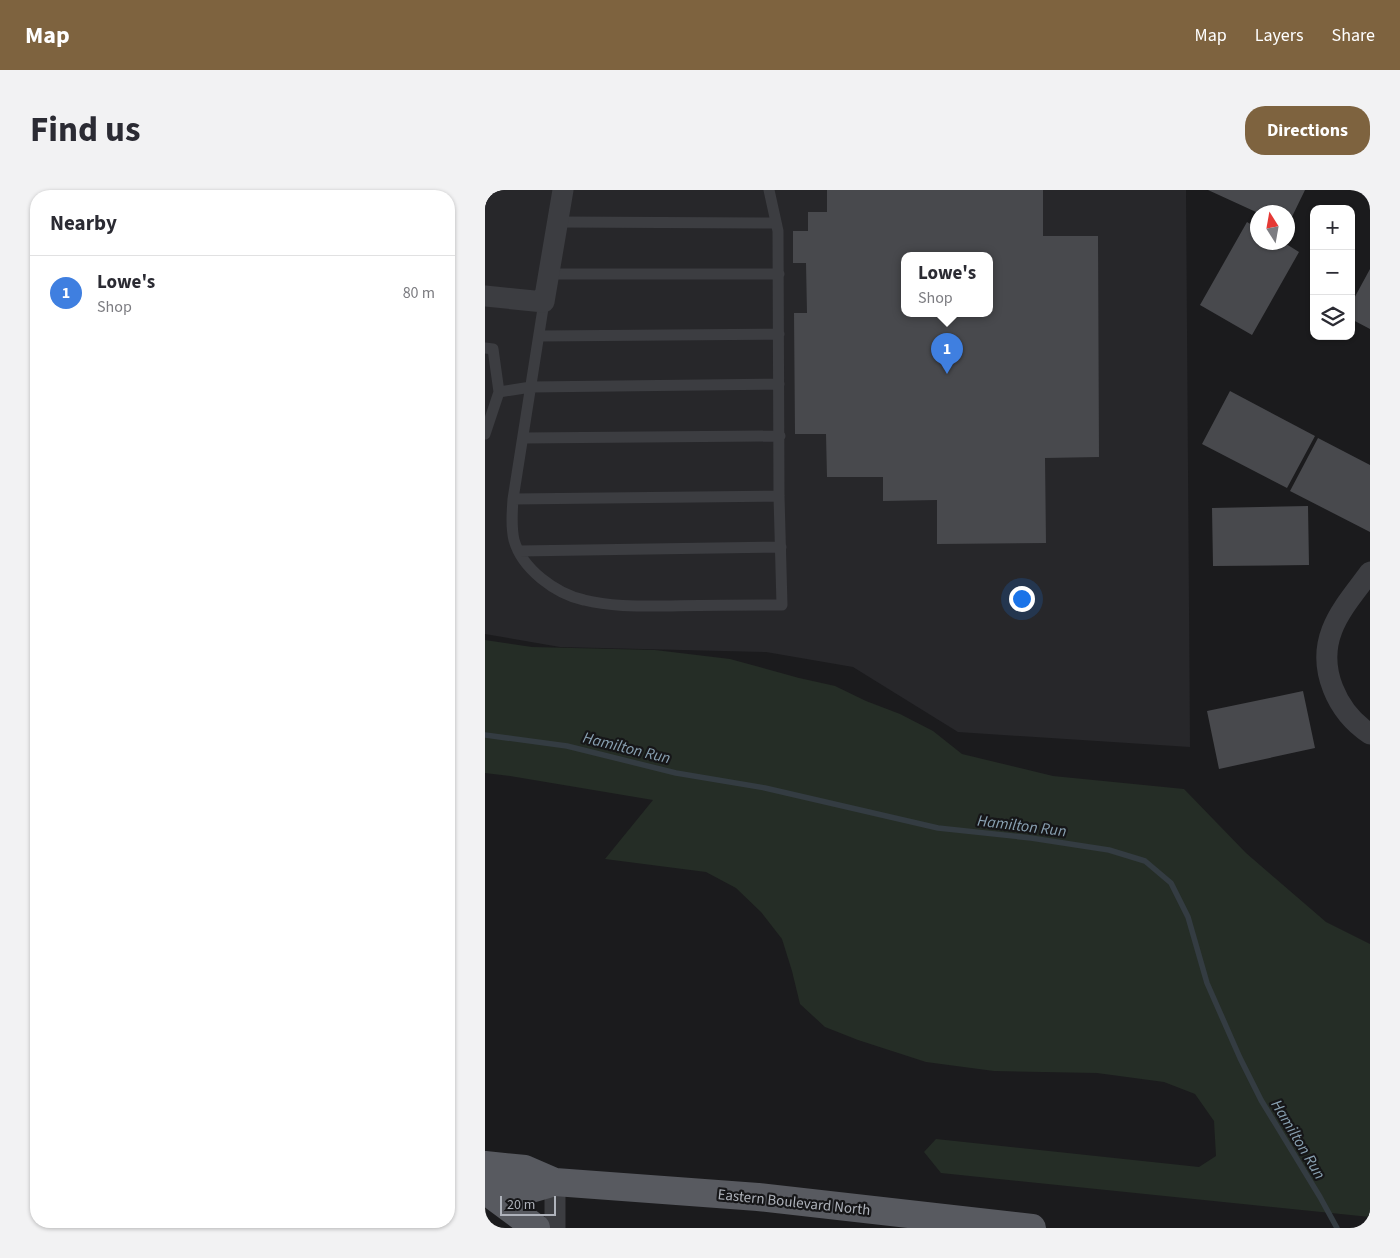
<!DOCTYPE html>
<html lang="en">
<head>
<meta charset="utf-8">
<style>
  body { margin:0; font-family:"Source Sans 3",sans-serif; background:#f2f2f3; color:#2b2b33 }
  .controls { position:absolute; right:15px; top:15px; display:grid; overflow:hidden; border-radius:10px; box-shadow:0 1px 4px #0004 }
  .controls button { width:45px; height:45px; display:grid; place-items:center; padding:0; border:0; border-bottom:1px solid #e1e1e2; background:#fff; color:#2b2b33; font:25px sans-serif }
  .compass { position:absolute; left:765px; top:15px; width:45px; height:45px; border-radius:50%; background:#fff; box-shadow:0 1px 4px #0004; rotate:349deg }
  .scale { position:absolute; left:15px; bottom:12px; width:56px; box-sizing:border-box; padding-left:5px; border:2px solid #afb3bb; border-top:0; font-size:14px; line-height:18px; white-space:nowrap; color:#afb3bb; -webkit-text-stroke:4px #161618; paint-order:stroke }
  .you { position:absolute; left:536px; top:408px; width:18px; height:18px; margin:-12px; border:4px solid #fff; border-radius:50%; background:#1a73e8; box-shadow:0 0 0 8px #1a73e833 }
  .badge { display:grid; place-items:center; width:32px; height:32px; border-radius:50%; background:#7e633f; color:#fff; font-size:16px; font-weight:700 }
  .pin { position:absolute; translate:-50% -41px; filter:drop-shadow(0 1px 2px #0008) }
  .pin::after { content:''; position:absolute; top:26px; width:18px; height:15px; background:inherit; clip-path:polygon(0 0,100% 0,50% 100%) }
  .popup { position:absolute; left:416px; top:62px; width:92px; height:65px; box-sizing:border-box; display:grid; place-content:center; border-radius:10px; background:#fff; filter:drop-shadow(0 1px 4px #0005); font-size:16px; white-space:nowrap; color:#7c7c81 }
  .popup b { font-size:19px; color:#2b2b33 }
  .popup::after { content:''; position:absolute; left:50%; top:100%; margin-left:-10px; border:10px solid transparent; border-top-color:#fff }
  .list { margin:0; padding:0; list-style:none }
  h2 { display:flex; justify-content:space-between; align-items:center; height:65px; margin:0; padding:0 20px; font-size:21px }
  h2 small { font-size:16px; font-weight:400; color:#7c7c81 }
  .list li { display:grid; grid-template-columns:32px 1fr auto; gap:15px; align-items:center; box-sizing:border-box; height:75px; padding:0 20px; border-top:1px solid #e1e1e2 }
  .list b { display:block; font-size:19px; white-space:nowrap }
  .list p { margin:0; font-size:16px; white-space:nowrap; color:#7c7c81 }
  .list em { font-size:16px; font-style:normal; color:#7c7c81 }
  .icon { flex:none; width:28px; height:28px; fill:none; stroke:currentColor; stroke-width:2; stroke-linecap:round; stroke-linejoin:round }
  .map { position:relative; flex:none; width:885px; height:1038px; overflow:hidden; border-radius:20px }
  header { display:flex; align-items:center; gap:30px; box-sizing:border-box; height:70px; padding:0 25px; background:#7e633f; color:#fff }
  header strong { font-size:24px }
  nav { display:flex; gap:28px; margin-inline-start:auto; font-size:18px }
  .intro { display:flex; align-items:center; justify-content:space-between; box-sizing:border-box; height:120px; padding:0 30px }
  h1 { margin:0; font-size:35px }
  .button { padding:12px 22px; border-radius:20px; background:#7e633f; color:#fff; font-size:18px; font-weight:700 }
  main { display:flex; gap:30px; padding:0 30px }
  aside { flex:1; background:#fff; border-radius:20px; box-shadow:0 1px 4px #0004 }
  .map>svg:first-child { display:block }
  .built { fill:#27272a; fill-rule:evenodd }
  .green { fill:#252d26 }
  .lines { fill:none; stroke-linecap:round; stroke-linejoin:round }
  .stream { stroke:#343c42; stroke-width:5.5 }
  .building { fill:#48494d; fill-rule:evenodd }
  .service { stroke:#3c3d41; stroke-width:11 }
  .minor { stroke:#3c3d41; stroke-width:21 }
  .primary { stroke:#585a60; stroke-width:28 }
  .labels { text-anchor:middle; stroke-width:4.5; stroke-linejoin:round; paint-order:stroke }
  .street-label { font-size:15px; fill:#afb3bb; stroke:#161618 }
  .water-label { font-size:16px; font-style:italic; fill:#89a1b2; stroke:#161618 }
</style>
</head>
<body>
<header>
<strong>Map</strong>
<nav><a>Map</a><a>Layers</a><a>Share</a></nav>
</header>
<div class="intro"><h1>Find us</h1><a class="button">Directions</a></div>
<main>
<aside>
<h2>Nearby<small></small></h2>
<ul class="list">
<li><span class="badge" style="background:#3f7fe0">1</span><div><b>Lowe's</b><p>Shop</p></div><em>80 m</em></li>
</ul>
</aside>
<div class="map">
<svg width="885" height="1038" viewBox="0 0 885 1038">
  <rect width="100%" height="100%" fill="#1b1b1d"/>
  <path class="built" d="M0 0H701L705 557 473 542 368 477 281 462 75 457 0 444ZM420 65H504V123H420Z"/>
  <path class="green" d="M0 450 47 457 170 460 245 469 314 488 350 496 381 511 415 524 448 541 477 564 568 586 699 599 761 663 841 732 885 754V1027L456 983 439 962 451 949 714 977 731 966 729 931 710 904 679 892 612 883 509 881 441 872 373 850 340 837 315 814 307 781 297 749 276 722 251 698 221 682 120 669 168 610 25 586 0 583Z"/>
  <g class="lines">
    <path class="stream" d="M0 545 82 556 191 583 280 598 453 638 546 648 624 660 660 671 686 693 703 727 722 793 755 868 776 910 835 1007 852 1038"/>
  </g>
  <path class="building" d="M342 0H558V46H613L614 267 560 268 561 353 452 354V310L398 311V287H342L341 244H310L309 123H322L321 73H308V41H323V22H342ZM420 65H504V123H420Z
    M723 0H820L802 37V22H771Z
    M762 32 772 38V52H798L814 62 767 145 715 115Z
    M885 79V139L866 129V114Z
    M745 201 830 246 802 298 717 254Z
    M833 248 885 275V342L805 301Z
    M823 316 824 375 728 376 727 318Z
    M818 501 830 558 734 579 722 521Z"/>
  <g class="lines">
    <path class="service" d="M73 32 291 33
      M63 84H294
      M59 112 28 309C27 323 26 337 29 350 37 379 71 404 99 410 127 417 158 416 186 416 223 415 260 415 297 415L294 306 293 41 284 0
      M55 146 294 144
      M0 158 8 159 14 202 0 244
      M14 202 46 197 294 194
      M38 248 295 246
      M28 309 294 306
      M34 361 296 357"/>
    <path class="minor" d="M0 106 59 112 78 0
      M885 382C872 400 855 419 847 440 832 479 852 522 885 544
      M70 992V1038"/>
    <path class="primary" d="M0 975 40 979 70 992 273 1007 547 1038
      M0 999 35 1002 70 992
      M0 1000 51 1038"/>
  </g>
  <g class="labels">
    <g class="street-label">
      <text transform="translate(309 1012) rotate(6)" y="5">Eastern Boulevard North</text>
    </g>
    <g class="water-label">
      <text transform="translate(142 557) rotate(14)" y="6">Hamilton Run</text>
      <text transform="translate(537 635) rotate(7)" y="6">Hamilton Run</text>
      <text transform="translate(814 949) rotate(59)" y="6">Hamilton Run</text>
    </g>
  </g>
</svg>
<div class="controls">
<button>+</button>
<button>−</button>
<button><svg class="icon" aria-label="layers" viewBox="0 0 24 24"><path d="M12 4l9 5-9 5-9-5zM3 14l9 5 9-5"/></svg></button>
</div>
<svg class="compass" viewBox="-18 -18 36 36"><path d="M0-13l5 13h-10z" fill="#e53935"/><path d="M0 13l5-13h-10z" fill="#7c7c81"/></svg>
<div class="scale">20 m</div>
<div class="you"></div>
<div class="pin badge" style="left:462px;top:184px;background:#3f7fe0">1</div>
<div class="popup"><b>Lowe's</b>Shop</div>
</div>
</main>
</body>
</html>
